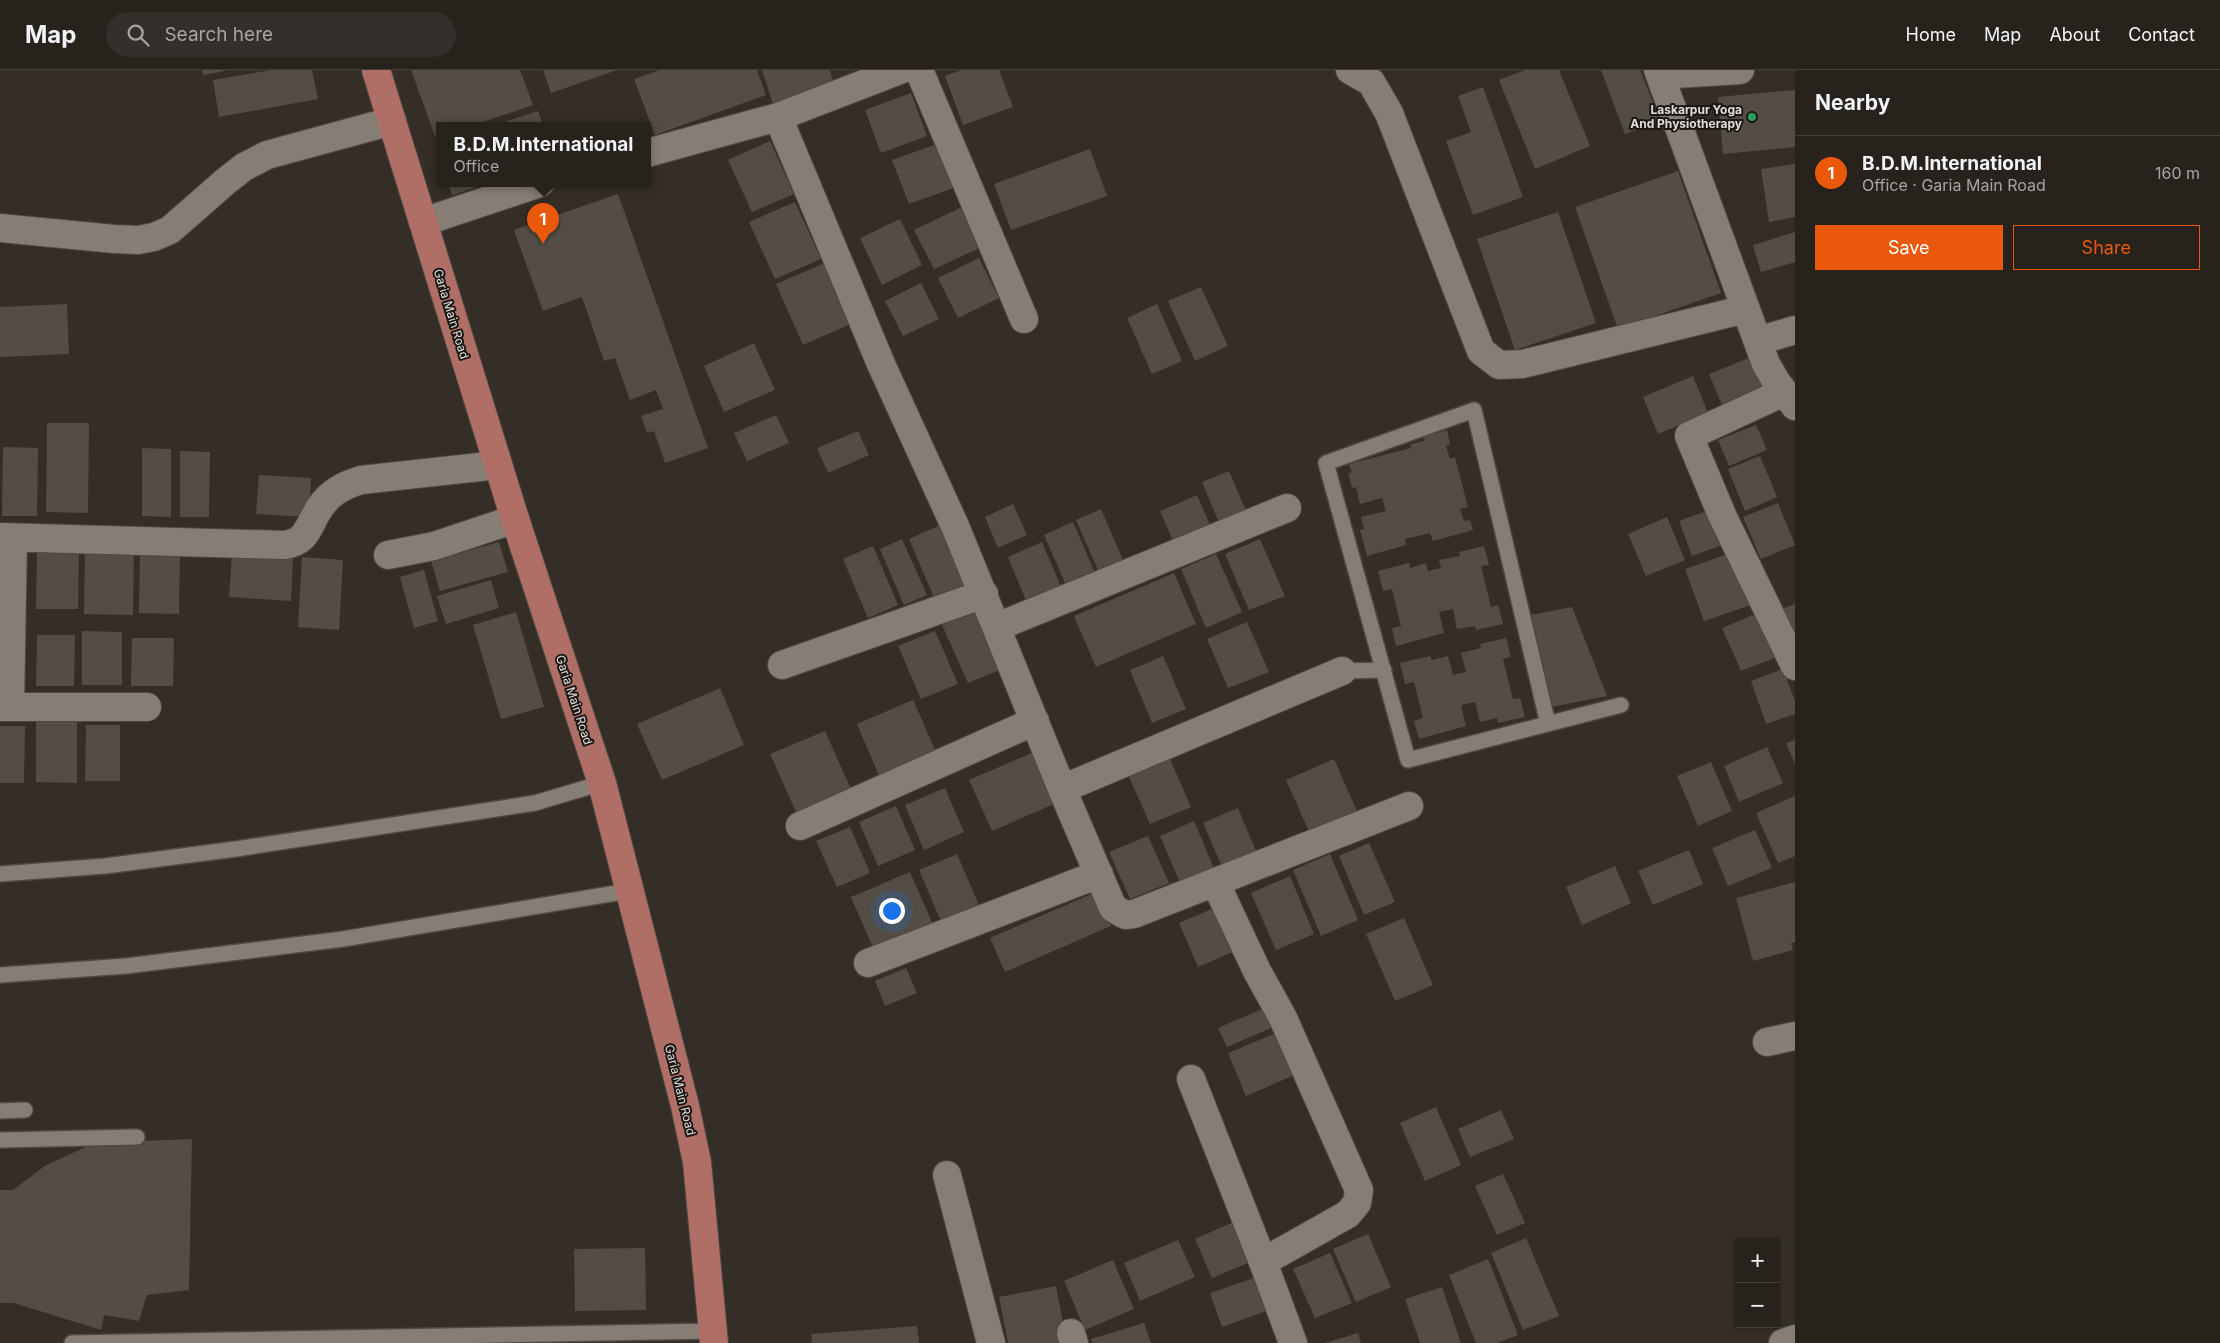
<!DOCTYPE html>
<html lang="en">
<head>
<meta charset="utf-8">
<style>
  body { margin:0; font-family:Inter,sans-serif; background:#342f2a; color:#f1f3f6 }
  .controls { position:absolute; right:15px; bottom:15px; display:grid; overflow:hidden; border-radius:0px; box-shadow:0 1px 4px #0004 }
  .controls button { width:45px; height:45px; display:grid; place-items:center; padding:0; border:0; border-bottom:1px solid #443f3b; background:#28221d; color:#f1f3f6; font:25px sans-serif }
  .you { position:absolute; left:891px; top:840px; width:18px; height:18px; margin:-12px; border:4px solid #fff; border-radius:50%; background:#1a73e8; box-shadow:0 0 0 8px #1a73e833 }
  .badge { display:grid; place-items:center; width:32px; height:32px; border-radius:50%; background:#ea580c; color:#fff; font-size:16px; font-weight:700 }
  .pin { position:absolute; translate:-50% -41px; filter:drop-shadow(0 1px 2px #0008) }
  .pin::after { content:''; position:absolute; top:26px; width:18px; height:15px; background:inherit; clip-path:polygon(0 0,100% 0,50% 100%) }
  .popup { position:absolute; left:436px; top:52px; width:215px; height:65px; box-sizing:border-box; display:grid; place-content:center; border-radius:0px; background:#28221d; filter:drop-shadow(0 1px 4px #0005); font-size:16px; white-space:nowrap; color:#a5a4a4 }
  .popup b { font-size:19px; color:#f1f3f6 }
  .popup::after { content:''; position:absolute; left:50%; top:100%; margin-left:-10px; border:10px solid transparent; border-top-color:#28221d }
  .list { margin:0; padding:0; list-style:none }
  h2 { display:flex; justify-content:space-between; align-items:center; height:65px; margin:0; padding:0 20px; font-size:21px }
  h2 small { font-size:16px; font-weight:400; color:#a5a4a4 }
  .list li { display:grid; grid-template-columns:32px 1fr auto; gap:15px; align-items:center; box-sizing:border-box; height:75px; padding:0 20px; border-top:1px solid #443f3b }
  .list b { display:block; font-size:19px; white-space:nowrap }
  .list p { margin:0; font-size:16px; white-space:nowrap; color:#a5a4a4 }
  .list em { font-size:16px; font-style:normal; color:#a5a4a4 }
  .actions { display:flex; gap:10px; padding:15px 20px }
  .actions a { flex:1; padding:11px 0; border:1px solid #ea580c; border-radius:0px; text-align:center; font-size:18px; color:#ea580c }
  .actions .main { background:#ea580c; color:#fff }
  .icon { flex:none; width:28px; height:28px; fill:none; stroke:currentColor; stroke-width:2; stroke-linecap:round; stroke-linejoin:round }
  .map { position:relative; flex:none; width:1795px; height:1273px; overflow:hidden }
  header { display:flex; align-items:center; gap:30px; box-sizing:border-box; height:70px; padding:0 25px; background:#28221d; border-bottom:1px solid #443f3b }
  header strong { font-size:24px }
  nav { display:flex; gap:28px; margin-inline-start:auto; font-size:18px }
  .search { width:350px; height:45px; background:#342f2a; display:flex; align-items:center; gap:12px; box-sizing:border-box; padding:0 18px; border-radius:28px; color:#a5a4a4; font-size:19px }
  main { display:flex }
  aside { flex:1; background:#28221d }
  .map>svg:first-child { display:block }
  .building { fill:#544d45 }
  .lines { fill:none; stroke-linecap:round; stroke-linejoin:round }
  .service-casing { stroke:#4f4943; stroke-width:18 }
  .minor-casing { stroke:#4f4943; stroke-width:30 }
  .primary-casing { stroke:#4f4943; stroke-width:30 }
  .service { stroke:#867e75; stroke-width:15 }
  .minor { stroke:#867e75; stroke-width:28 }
  .primary { stroke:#af6e66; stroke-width:28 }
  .leisure-dot { fill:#2e9e5b; stroke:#1a1714; stroke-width:2 }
  .labels { text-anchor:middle; stroke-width:4; stroke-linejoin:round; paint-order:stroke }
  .poi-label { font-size:12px; font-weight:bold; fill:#e1dcd8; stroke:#1a1714; text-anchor:end }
  .street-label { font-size:12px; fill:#e1dcd8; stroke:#1a1714 }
</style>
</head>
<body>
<header>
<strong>Map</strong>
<div class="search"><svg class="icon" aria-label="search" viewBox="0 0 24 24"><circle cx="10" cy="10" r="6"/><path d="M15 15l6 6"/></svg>Search here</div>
<nav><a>Home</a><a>Map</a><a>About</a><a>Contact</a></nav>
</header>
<main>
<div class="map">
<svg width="1795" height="1273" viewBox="0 0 1795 1273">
  <rect width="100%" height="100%" fill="#352e27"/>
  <path class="building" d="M202 0H225V1L203 5Z
    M272 0H312L318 29 219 47 213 10Z
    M411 0H520L533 35 474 55H439V68L436 69Z
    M543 0H617L551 23Z
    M660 0H757L766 25 655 65 634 9Z
    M762 0H830L834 14 773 34Z
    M961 0H999L1013 37 963 55 945 6Z
    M1525 0H1559L1590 76 1535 99 1499 10Z
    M1601 0H1640L1660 50 1625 64Z
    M1483 17 1523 127 1473 145 1446 71 1471 62 1458 26Z
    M1795 20V77L1723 84 1718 27Z
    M911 23 927 66 881 83 865 40Z
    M538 41 543 55H495Z
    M770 71 794 124 752 142 728 90Z
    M940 73 956 117 909 134 892 90Z
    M1090 79 1107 126 1011 160 994 114Z
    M1795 94V147L1769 152 1761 99Z
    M1678 101 1721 223 1618 259 1575 137Z
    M448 113H489L452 125Z
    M618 124 708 378 665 393 654 361 647 363 641 346 663 339 656 320 630 330 615 288 604 291 582 227 543 241 514 160Z
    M795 132 821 189 775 209 749 152Z
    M964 136 984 176 934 199 914 160Z
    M1558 142 1596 253 1515 280 1477 169Z
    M900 149 922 195 882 215 860 168Z
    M1795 162V192L1761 202 1753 175Z
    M979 188 999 228 958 248 938 208Z
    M825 193 853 253 803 275 776 214Z
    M921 213 939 249 903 266 885 231Z
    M1201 217 1228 276 1195 291 1168 231Z
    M67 234 69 284 0 287V237Z
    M1157 234 1182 291 1152 304 1127 248Z
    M754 273 775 320 724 342 704 296Z
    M1749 288 1765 323 1724 340 1709 304Z
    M1693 306 1708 343 1658 364 1643 327Z
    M776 345 789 373 747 391 734 363Z
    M47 353H89L88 443 46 442Z
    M1756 355 1767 380 1729 396 1718 370Z
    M1447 360 1450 374 1446 376 1450 389 1455 387 1468 437 1460 439 1464 451 1470 450 1473 460 1433 471 1430 463 1405 469 1406 475 1367 486 1360 460 1364 459 1361 447 1386 441 1382 428 1360 434 1356 417 1352 418 1348 403 1352 402 1349 394 1411 378V374L1424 371 1423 366Z
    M858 361 869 385 828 403 817 378Z
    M3 377 38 378 37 446H2Z
    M142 378 171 379V447L142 446Z
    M180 381 210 382 209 447H180Z
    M1760 386 1777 427 1745 441 1728 399Z
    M1229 401 1247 443 1220 455 1202 412Z
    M259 405 311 408 309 447 256 444Z
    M1197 425 1211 457 1174 473 1160 441Z
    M1778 433 1795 475 1761 489 1743 447Z
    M1013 434 1027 465 998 478 985 447Z
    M1715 438 1728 473 1692 486 1679 451Z
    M1101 439 1123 490 1098 500 1076 450Z
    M1667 447 1685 490 1646 506 1628 464Z
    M947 452 974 515 936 532 909 469Z
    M1073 452 1095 503 1066 515 1044 465Z
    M902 469 927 525 904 535 880 479Z
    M1260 469 1285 526 1249 540 1225 484Z
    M85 472H134L133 545 84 544Z
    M499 472 508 502 440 521 431 491Z
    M1042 472 1062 519 1027 533 1008 487Z
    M873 476 898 535 868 548 843 489Z
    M1484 476 1489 495 1481 496 1491 537 1498 535 1503 554 1476 560 1475 556 1457 559 1453 539 1439 542 1444 563 1396 576 1392 558 1401 556 1392 519 1383 521 1378 501 1409 493 1410 498 1426 493 1428 501 1441 498 1439 490 1460 486 1459 482Z
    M37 480H79L78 539H36Z
    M140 481H180L179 544 139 543Z
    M1736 481 1754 534 1704 551 1685 499Z
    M232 484 293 488 291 531 229 527Z
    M1216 484 1242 542 1206 558 1181 499Z
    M302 487 343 490 339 560 298 557Z
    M424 500 438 551 414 558 400 507Z
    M1174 503 1196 554 1096 597 1074 546Z
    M491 510 499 538 446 554 437 526Z
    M1795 534V576L1775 541Z
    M1572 537 1607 626 1551 637 1531 545Z
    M977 541 1002 599 968 613 942 555Z
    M516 542 544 637 501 649 473 555Z
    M1758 543 1777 587 1741 601 1722 558Z
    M1247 552 1269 602 1228 618 1207 569Z
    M82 561 122 562V615H82Z
    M935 561 958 614 921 629 898 576Z
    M37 565H75L74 616H36Z
    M132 568H174L173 616H131Z
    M1506 568 1511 587 1503 589 1513 629 1520 628 1525 647 1498 653 1497 648 1480 652 1475 632 1461 635 1466 656 1419 669 1414 651 1423 648 1414 612 1405 614 1400 593 1430 586 1432 590 1448 586 1453 605 1466 602 1461 583 1481 578 1480 574Z
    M1163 586 1186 639 1152 653 1130 600Z
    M1783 599 1795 631V644L1766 654 1751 611Z
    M720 618 744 675 662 710 637 654Z
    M913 630 937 684 880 708 857 654Z
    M36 651 77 652V713L36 712Z
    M86 655H120V711H85Z
    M0 656H25L24 713H0Z
    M825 661 851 719 796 742 770 684Z
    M1795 670V694L1786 673Z
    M1767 677 1783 713 1739 732 1724 696Z
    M1166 680 1191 737 1150 754 1125 698Z
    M1034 682 1056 733 992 761 969 710Z
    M1334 689 1360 748 1312 768 1286 710Z
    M1711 692 1732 741 1698 756 1677 706Z
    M945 718 964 762 924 780 905 735Z
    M1795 726V786L1778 793 1756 743Z
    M896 736 915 780 878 796 859 752Z
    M1238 738 1258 786 1224 801 1203 753Z
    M1194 751 1218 808 1184 822 1160 766Z
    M850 757 870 803 837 817 816 771Z
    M1755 760 1772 798 1728 816 1712 778Z
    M1148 766 1169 813 1130 829 1109 782Z
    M1369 773 1395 832 1364 845 1339 786Z
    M1689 780 1703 814 1653 835 1638 801Z
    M957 784 981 840 943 856 919 800Z
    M1330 784 1358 850 1321 866 1293 800Z
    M1615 796 1631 833 1582 855 1566 817Z
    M910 802 934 857 875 882 851 827Z
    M1290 806 1314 864 1276 880 1251 823Z
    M1795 812V872L1791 873 1793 880 1753 891 1736 828Z
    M1096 822 1111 856 1005 902 990 868Z
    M1223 834 1242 878 1198 897 1179 853Z
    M1404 848 1433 915 1395 931 1366 864Z
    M906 898 917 923 885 936 875 911Z
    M1267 937 1276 956 1227 977 1218 958Z
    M1281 961 1299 1003 1246 1026 1228 983Z
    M1436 1037 1461 1095 1425 1111 1400 1053Z
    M1501 1040 1514 1069 1470 1087 1458 1059Z
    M192 1069 189 1220 147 1225 139 1251 104 1245 101 1260 14 1233H0V1120H13L46 1095 95 1073Z
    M1503 1104 1525 1153 1497 1165 1475 1116Z
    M1238 1150 1255 1190 1212 1208 1195 1169Z
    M1368 1164 1391 1217 1356 1232 1333 1179Z
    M1526 1168 1559 1246 1523 1260 1491 1183Z
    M1178 1170 1195 1207 1140 1231 1124 1193Z
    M645 1178 646 1240 575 1241 574 1179Z
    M1330 1183 1352 1233 1315 1248 1293 1199Z
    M1488 1189 1518 1265 1497 1273H1476L1449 1205Z
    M1113 1190 1134 1239 1085 1260 1064 1211Z
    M1263 1205 1275 1238 1222 1257 1210 1223Z
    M1056 1216 1067 1273H1008L999 1227Z
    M1442 1217 1461 1273H1420L1405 1229Z
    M1144 1253 1151 1273H1092L1091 1269Z
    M917 1256 919 1273H812L811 1264Z
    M1358 1263 1361 1273H1325Z"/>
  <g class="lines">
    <g class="service-casing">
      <path id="service" d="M1342 601 1384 600
        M1548 654 1474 340 1326 393 1408 690 1621 635
        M0 804 105 796 236 779 535 733 602 713
        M0 905 126 896 343 869 628 821
        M0 1041 25 1040
        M0 1070 137 1067
        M72 1273 713 1261"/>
    </g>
    <g class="minor-casing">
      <path id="minor" d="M919 0 1024 249
        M1350 0 1371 12 1389 43 1481 281 1499 295 1523 294 1746 239
        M1658 0 1766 294 1777 313 1795 336
        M1660 5 1740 0
        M778 47 881 294 955 456 1062 719 1342 601
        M647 83 778 47 900 0
        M423 152 540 113
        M0 158 114 169 138 170 154 167 170 160 226 111 244 97 267 85 392 51
        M1758 271 1795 260
        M1784 322 1689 366 1722 445 1795 596
        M0 467 285 475C306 471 307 460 316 444 326 425 341 416 361 410L498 395
        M388 485 434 476 515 449
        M997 557 1287 438
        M782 595 984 524
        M0 637H147
        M10 637 13 468
        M1062 719 1113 838 1125 845 1134 844 1409 736
        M800 756 1035 651
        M1216 814 1257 901 1283 948 1359 1120 1357 1133 1348 1144 1263 1192 1293 1273
        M868 893 1099 804
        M1767 972 1795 966
        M1191 1009 1263 1192
        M947 1105 991 1273
        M1071 1263 1074 1273
        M1783 1273 1795 1269"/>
    </g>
    <g class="primary-casing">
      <path id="primary" d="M376 0 515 449 602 713 685 1036 697 1092 714 1273"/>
    </g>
    <use href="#service" class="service"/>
    <use href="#minor" class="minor"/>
    <use href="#primary" class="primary"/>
  </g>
  <circle class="leisure-dot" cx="1752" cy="47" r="5"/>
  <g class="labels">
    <g class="poi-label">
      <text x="1742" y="44">Laskarpur Yoga<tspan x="1742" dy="14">And Physiotherapy</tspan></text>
    </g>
    <g class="street-label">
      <text transform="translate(451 244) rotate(73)" y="4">Garia Main Road</text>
      <text transform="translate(574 630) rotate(72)" y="4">Garia Main Road</text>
      <text transform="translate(680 1020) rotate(76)" y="4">Garia Main Road</text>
    </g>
  </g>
</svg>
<div class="controls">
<button>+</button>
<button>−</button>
</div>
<div class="you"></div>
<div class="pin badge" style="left:543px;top:174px">1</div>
<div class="popup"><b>B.D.M.International</b>Office</div>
</div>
<aside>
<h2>Nearby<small></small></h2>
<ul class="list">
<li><span class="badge">1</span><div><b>B.D.M.International</b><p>Office · Garia Main Road</p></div><em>160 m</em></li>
</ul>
<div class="actions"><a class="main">Save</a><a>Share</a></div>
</aside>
</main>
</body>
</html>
